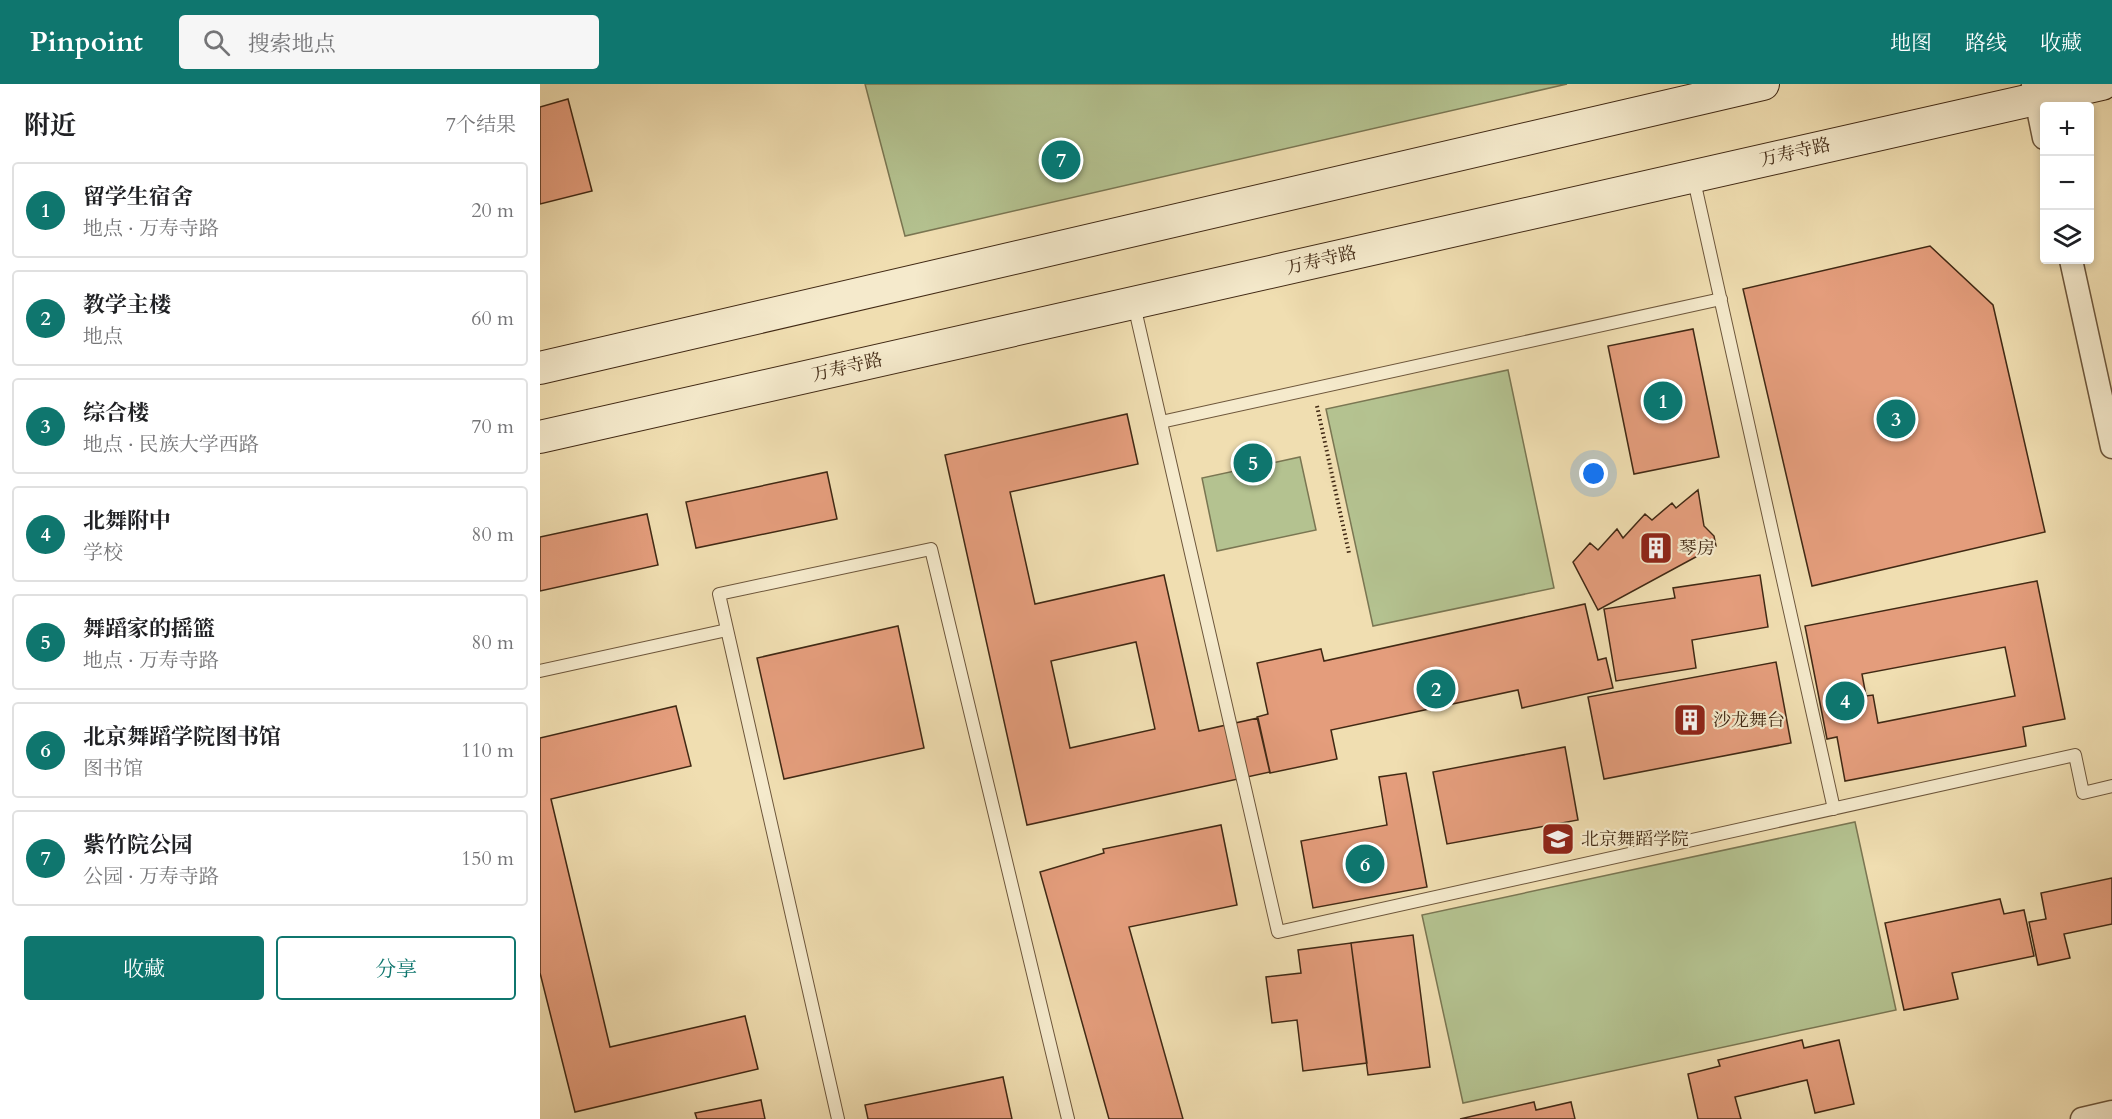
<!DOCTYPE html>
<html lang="zh">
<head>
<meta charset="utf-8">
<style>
  body { margin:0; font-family:Cardo,"Noto Serif SC",serif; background:#f6f6f6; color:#202124 }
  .controls { position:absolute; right:18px; top:18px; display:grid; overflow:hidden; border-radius:6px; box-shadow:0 3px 9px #0003 }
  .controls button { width:54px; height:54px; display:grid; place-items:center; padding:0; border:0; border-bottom:2px solid #e0e0e0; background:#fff; color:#202124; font:30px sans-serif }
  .you { position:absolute; left:1054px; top:390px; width:21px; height:21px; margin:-15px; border:4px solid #fff; border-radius:50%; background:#1a73e8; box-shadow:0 0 0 9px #1a73e833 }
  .badge { display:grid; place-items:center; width:39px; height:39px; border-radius:50%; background:#0f766e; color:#fff; font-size:20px; font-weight:700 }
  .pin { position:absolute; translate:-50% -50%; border:3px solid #fff; box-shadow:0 2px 6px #0006 }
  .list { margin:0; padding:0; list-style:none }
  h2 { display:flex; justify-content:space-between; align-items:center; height:78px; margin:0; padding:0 24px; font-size:26px }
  h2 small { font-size:20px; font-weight:400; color:#757577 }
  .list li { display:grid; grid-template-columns:39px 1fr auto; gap:18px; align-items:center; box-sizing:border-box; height:96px; margin:0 12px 12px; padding:0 12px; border:2px solid #e0e0e0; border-radius:6px }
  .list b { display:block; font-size:22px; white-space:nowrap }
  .list p { margin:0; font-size:20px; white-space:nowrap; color:#757577 }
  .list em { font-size:20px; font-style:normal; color:#757577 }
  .actions { display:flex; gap:12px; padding:18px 24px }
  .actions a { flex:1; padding:14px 0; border:2px solid #0f766e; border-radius:6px; text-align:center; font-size:21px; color:#0f766e }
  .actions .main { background:#0f766e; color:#fff }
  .icon { flex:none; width:33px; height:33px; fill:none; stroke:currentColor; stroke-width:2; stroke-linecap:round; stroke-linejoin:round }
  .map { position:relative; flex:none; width:1572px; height:1035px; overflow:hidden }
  header { display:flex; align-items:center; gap:36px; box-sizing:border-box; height:84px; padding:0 30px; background:#0f766e; color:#fff }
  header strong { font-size:28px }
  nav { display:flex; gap:33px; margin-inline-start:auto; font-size:21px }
  .search { width:420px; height:54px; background:#f6f6f6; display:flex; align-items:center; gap:15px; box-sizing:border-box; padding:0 21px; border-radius:6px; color:#757577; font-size:22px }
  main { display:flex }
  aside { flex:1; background:#fff }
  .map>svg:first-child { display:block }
  .green { fill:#b4c290; stroke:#7a7652; stroke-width:1.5 }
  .building { fill:#e49d7c; stroke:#412914; stroke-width:1.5; fill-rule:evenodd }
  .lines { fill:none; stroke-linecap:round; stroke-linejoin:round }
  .lane-casing { stroke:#6d563b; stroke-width:14 }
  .street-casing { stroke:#6d563b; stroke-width:25 }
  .secondary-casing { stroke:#412914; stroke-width:34 }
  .path { stroke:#412914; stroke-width:4; stroke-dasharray:1.5 3; stroke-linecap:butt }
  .lane { stroke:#f5eacc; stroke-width:12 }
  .street { stroke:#f5eacc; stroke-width:22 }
  .secondary { stroke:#f5eacc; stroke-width:32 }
  .labels { text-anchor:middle; stroke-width:4.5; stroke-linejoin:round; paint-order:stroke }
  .street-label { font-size:18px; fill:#412914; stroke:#f5eacc }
  .poi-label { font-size:18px; fill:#412914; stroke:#f5eacc; text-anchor:start }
</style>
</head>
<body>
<header>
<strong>Pinpoint</strong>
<div class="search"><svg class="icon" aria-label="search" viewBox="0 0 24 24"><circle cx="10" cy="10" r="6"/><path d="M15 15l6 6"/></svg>搜索地点</div>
<nav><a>地图</a><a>路线</a><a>收藏</a></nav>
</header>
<main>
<aside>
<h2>附近<small>7个结果</small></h2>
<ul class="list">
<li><span class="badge">1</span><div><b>留学生宿舍</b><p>地点 · 万寿寺路</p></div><em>20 m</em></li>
<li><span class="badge">2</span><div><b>教学主楼</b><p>地点</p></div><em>60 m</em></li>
<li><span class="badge">3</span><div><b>综合楼</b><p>地点 · 民族大学西路</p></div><em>70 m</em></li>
<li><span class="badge">4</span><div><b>北舞附中</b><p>学校</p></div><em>80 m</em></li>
<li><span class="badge">5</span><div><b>舞蹈家的摇篮</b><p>地点 · 万寿寺路</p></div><em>80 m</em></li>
<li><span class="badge">6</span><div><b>北京舞蹈学院图书馆</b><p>图书馆</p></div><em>110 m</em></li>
<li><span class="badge">7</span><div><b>紫竹院公园</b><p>公园 · 万寿寺路</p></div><em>150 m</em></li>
</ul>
<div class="actions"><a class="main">收藏</a><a>分享</a></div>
</aside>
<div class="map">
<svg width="1572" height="1035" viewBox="0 0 1572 1035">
  <rect width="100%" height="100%" fill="#f0deb1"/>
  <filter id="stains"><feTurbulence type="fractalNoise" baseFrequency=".00333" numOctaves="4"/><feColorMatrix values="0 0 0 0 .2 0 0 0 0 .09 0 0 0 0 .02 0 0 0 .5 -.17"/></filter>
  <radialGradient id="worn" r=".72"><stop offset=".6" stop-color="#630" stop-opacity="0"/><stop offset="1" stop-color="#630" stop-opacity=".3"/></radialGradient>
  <path class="green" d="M325 0H1027L365 152Z
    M968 286 1014 504 833 542 786 325Z
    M760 373 776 446 677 467 662 394Z
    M1315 738 1356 926 923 1019 882 831Z"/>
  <path class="building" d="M28 15 52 107 0 120V23Z
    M1390 162 1453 221 1505 448 1272 502 1203 205Z
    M1153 245 1179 373 1094 390 1068 262Z
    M587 330 598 380 470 408 495 520 624 491 659 647 718 634 730 688 487 741 405 371ZM596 558 615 645 530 664 511 577Z
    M287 388 297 435 156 464 146 418Z
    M1158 406 1164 442 1174 452 1176 462 1058 526 1033 478 1050 459 1058 466 1077 445 1083 454 1105 430 1112 436 1132 419 1136 424Z
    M107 430 118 481 0 507V453Z
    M1220 491 1228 543 1152 556 1156 584 1076 597 1064 525 1135 514 1133 504Z
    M1497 497 1525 635 1483 643 1486 662 1305 697 1297 653 1287 655 1265 542ZM1465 563 1475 612 1338 639 1333 611 1326 612 1322 590Z
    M1045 520 1058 576 1066 574 1073 604 982 624 978 606 791 646 797 675 730 689 717 633 728 630 717 579 781 565 784 577Z
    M358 542 384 664 244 695 217 574Z
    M1236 578 1251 659 1064 695 1048 613Z
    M136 622 151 682 11 715 70 963 205 932 218 985 35 1028 0 889V654Z
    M1025 663 1038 736 907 760 893 688Z
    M866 689 887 803 773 824 761 757 847 741 839 693Z
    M681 741 697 821 589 843 643 1035H569L500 788 564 769 563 765Z
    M1572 794V840L1524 850 1530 874 1498 881 1489 838 1506 835 1501 809Z
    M1460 815 1464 830 1484 826 1494 872 1412 889 1418 915 1364 926 1345 839Z
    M873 851 890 983 828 991 811 859Z
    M811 859 827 979 763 987 757 936 732 939 726 893 761 889 758 866Z
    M1262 956 1264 964 1299 956 1314 1020 1275 1029 1267 996 1195 1013 1201 1035H1158L1148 990 1180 982 1178 976Z
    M463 993 472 1035H328L325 1021Z
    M221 1016 225 1035H157L155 1029Z
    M994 1018 996 1026 1031 1018 1035 1035H920Z"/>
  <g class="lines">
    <g class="lane-casing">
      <path id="lane" d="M1153 92 1294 725
        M594 221 738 848 1535 671 1543 709 1572 702
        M621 338 1181 215
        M0 587 187 546
        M298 1035 179 510 391 465 528 1035"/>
    </g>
    <g class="street-casing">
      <path id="street" d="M1493 1 1504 54
        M1531 176 1572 363
        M1542 1035 1572 1028"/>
    </g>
    <g class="secondary-casing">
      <path id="secondary" d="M0 284 1223 0
        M0 353 1562 0"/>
    </g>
    <path class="path" d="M777 322 809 469"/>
    <use href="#lane" class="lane"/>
    <use href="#street" class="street"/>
    <use href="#secondary" class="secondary"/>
  </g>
  <defs>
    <g id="building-square" transform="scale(1.725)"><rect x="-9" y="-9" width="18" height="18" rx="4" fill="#8f2418" stroke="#f5eacc"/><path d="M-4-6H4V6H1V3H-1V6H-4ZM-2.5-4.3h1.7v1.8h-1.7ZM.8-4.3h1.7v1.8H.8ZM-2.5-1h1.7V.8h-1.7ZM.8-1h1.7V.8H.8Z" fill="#fff"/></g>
    <g id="university-square" transform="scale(1.725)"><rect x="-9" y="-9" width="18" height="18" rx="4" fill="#8f2418" stroke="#f5eacc"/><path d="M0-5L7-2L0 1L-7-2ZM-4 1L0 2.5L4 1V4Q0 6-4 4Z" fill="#fff"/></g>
  </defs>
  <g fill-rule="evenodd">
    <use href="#building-square" x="1116" y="464"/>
    <use href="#building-square" x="1150" y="636"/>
    <use href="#university-square" x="1018" y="755"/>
  </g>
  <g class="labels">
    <g class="street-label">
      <text transform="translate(1255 68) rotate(-13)" y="6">万寿寺路</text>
      <text transform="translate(781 176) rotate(-13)" y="6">万寿寺路</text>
      <text transform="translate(307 283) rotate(-13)" y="6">万寿寺路</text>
    </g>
    <g class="poi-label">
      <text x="1139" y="470">琴房</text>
      <text x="1173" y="642">沙龙舞台</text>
      <text x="1041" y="761">北京舞蹈学院</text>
    </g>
  </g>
  <rect width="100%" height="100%" filter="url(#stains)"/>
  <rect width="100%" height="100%" fill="url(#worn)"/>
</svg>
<div class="controls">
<button>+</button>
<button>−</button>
<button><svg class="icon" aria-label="layers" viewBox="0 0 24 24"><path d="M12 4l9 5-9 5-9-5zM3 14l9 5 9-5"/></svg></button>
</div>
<div class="you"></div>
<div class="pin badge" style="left:1123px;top:317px">1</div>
<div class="pin badge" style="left:896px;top:605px">2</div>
<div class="pin badge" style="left:1356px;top:335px">3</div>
<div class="pin badge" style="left:1305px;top:617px">4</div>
<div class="pin badge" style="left:713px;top:379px">5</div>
<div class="pin badge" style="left:825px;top:780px">6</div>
<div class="pin badge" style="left:521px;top:76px">7</div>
</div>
</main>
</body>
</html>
